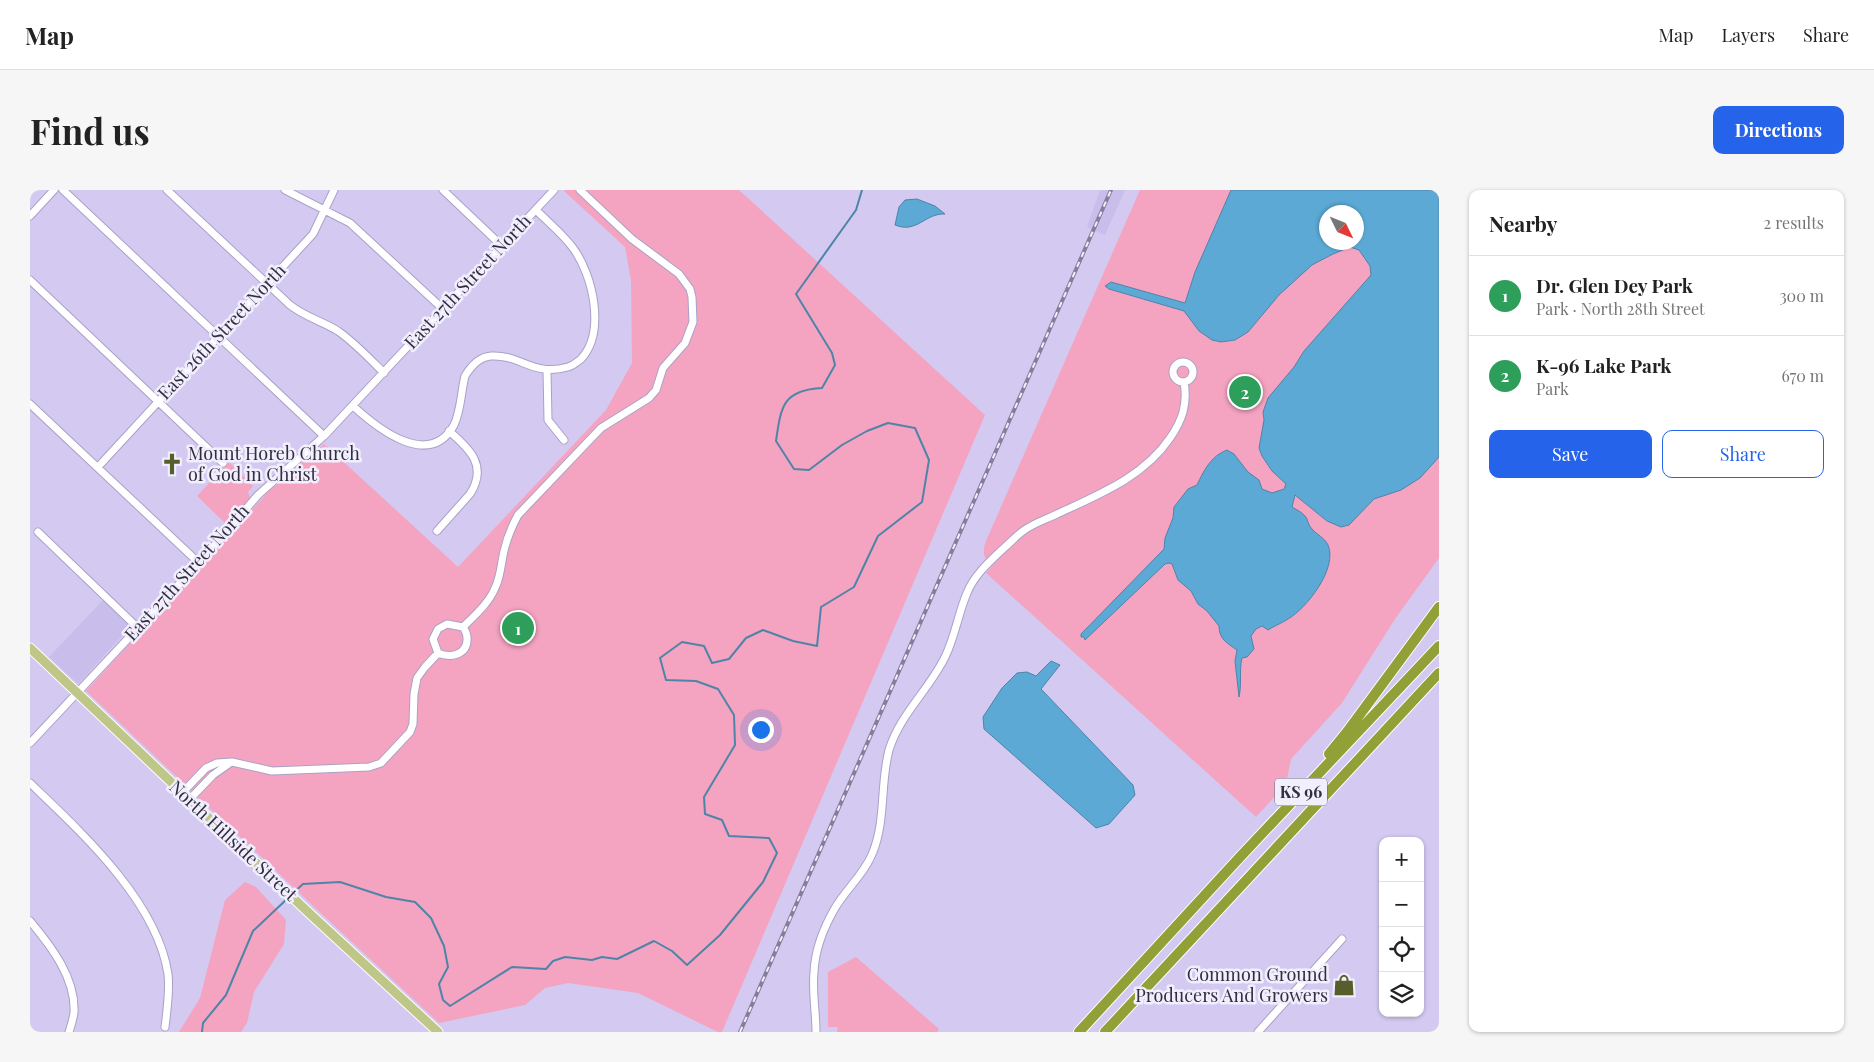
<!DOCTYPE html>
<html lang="en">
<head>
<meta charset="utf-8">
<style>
  body { margin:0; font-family:"Playfair Display",serif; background:#f6f6f6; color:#222 }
  .controls { position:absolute; right:15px; bottom:15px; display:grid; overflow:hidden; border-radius:10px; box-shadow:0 1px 4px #0004 }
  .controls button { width:45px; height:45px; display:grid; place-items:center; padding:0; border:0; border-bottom:1px solid #e0e0e0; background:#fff; color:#222; font:25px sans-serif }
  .compass { position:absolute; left:1289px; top:15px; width:45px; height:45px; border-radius:50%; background:#fff; box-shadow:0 1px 4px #0004; rotate:133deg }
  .you { position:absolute; left:730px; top:539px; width:18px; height:18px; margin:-12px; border:4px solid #fff; border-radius:50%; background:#1a73e8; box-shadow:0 0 0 8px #1a73e833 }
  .badge { display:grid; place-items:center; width:32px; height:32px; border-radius:50%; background:#2563eb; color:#fff; font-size:16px; font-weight:700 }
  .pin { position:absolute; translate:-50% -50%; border:2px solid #fff; box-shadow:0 1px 5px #0006 }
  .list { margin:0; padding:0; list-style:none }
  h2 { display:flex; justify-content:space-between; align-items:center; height:65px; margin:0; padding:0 20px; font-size:21px }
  h2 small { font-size:16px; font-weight:400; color:#767676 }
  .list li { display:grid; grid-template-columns:32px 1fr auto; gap:15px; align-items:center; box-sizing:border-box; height:80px; padding:0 20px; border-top:1px solid #e0e0e0 }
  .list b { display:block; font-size:19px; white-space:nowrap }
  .list p { margin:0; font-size:16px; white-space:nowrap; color:#767676 }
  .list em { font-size:16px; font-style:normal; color:#767676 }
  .actions { display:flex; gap:10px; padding:15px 20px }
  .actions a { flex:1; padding:11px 0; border:1px solid #2563eb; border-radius:10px; text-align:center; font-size:18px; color:#2563eb }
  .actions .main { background:#2563eb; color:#fff }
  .icon { flex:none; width:28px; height:28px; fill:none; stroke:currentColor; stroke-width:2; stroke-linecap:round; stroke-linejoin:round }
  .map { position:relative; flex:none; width:1409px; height:842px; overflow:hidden; border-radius:10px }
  header { display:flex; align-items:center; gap:30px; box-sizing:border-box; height:70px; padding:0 25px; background:#fff; border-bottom:1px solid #e0e0e0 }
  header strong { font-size:24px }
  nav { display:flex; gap:28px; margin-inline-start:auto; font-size:18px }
  .intro { display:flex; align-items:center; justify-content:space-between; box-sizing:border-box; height:120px; padding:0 30px }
  h1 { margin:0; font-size:35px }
  .button { padding:12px 22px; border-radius:10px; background:#2563eb; color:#fff; font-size:18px; font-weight:700 }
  main { display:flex; gap:30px; padding:0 30px }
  aside { flex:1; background:#fff; border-radius:10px; box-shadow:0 1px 4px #0004 }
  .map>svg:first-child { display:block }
  .built { fill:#c9bdec }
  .green { fill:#f4a4c1; fill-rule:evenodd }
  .water { fill:#5ca9d5; stroke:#4f84a8; fill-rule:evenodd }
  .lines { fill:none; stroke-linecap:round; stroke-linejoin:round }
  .stream { stroke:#4f84a8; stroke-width:2 }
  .minor-casing { stroke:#aaa1c7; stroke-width:9 }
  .major-casing { stroke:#fff; stroke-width:11 }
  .highway-casing { stroke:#fff; stroke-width:12 }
  .minor { stroke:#fff; stroke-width:7 }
  .major { stroke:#bec688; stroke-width:9 }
  .highway { stroke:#92a038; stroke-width:10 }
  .rail-casing { stroke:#857e9b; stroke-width:4 }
  .rail { stroke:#f1eefe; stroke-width:2; stroke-dasharray:5.5; stroke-linecap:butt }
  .labels { text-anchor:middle; stroke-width:5; stroke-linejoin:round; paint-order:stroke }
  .shield { fill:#f1eefe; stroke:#6b6878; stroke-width:1 }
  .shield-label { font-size:16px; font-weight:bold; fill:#322e3e }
  .street-label { font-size:18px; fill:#322e3e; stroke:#f1eefe }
  .poi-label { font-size:18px; fill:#322e3e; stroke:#f1eefe; text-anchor:start }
</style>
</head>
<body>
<header>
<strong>Map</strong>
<nav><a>Map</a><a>Layers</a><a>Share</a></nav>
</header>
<div class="intro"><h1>Find us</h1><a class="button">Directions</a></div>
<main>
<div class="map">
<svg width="1409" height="842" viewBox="0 0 1409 842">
  <rect width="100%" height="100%" fill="#d3c9f1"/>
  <path class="built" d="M1070 0H1095L1075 45 1057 37Z
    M74 409 100 434V437L49 493H47L19 467Z"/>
  <path class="green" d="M535 0H709L955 225 692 842H688L608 803 538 793 515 798 495 815 409 833 281 714 56 501 239 301 294 254 428 377 576 220 602 173 601 90 595 57 534 1Z
    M1110 0H1409V368L1365 429 1312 513 1261 569 1256 594 1226 627 956 383 962 376C953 367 952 363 956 351ZM1296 22H1326V52H1296Z
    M199 272 223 296 218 302 220 308 196 334 167 306Z
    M215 692 226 697 256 730 254 754 224 802 217 833 211 842H149L170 808 195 710Z
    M826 767 909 839 907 842H807L808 837H798V782Z"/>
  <path class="water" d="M1201 0H1409V267L1390 288 1371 300 1344 309 1319 335 1311 337 1297 331 1265 305 1262 317C1267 320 1274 323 1277 329 1278 332 1279 336 1282 339 1287 345 1294 347 1298 355 1308 378 1277 418 1258 429 1252 433 1244 436 1238 440L1232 436 1226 439 1221 446 1224 459 1217 467 1212 468C1209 480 1212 494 1209 507L1205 471 1207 460C1197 453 1189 449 1189 436L1177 421 1168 414 1161 401 1148 390 1142 374 1139 373 1135 374 1055 450 1054 447H1051V444L1134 359 1135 348 1143 328 1144 317 1158 299 1167 295C1174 280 1181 266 1197 260L1204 264 1218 282 1229 290 1232 299 1242 303 1254 299 1256 294 1242 281 1232 266 1229 258 1234 230 1233 222 1238 208 1264 177 1274 161 1341 85 1340 76 1329 60 1320 57 1303 64 1282 75 1249 105 1218 142 1205 150 1191 152 1182 150 1169 141 1154 121 1079 99 1075 96 1081 92 1155 113 1165 82ZM1326 22V52H1296V22Z
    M887 9 905 16 915 24C895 23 887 44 865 35L869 17 875 10Z
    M1021 471 1030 475 1011 499 1103 595 1105 605 1079 634 1066 638 954 539 953 527 972 498 987 483 997 482 1006 486Z"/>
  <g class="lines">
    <path class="stream" d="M263 703 273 694 310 692 356 707 385 712 401 728 414 756 418 777 409 794 413 810 420 816 482 777 516 779 523 771 535 767 562 770 572 767 587 769 624 751 642 761 657 775 690 745 733 692 747 663 739 648 699 646 692 630 675 624 674 607 705 555 704 525 688 499 666 491 636 490 630 468 652 452 674 456 682 473 699 469 716 448 733 440 763 451 787 456 791 417 824 397 848 346 892 312 899 270 885 238 858 233 837 241 812 255 779 280 764 279 746 251C751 216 753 200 792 198L805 175 802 163 766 104 826 20 832 0
      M172 842 173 833 196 805 223 741 258 708"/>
    <g class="minor-casing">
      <path id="minor" d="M33 0 294 246
        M137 0 260 115C275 127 292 131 308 141 325 153 339 168 354 183
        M255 0 320 33 413 119
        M413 0 472 56
        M0 26 24 0
        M0 90 193 273
        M1143 182a10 10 0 1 1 20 0a10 10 0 1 1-20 0Z
        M517 180 518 230 534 250
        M0 214 169 373
        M323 216C347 238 399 280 424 235 431 221 431 201 435 186 441 176 449 167 461 166 490 164 503 187 538 177 544 175 547 172 551 169 576 142 563 85 543 58 533 44 518 32 506 20
        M68 277 283 44 304 0
        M407 341 440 304C458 276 440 259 419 241
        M8 342 108 438
        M417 434 433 437C435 440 437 445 437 448 438 466 419 468 408 463L403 449 408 439Z
        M433 437C445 425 459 413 465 398 471 386 471 373 474 361 477 348 482 336 488 325L571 238 619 208 626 200 633 178 655 153 663 132 662 107 660 99 649 84 602 49 550 0
        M0 553 169 373 228 305 294 246 524 0
        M0 593C51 642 127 711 138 784 140 801 137 820 135 837
        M152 603 176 578 187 573 202 572 242 581 339 577 351 573 380 542 383 534 384 504 387 488 395 477 408 463
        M159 610 183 585 200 573
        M0 731C21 756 46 788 44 823 43 829 41 836 39 842
        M786 842C786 822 782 801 784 782 785 760 794 737 805 718 817 698 835 683 843 662 856 629 850 594 859 560 870 524 899 500 915 467 925 447 928 424 937 403 944 385 961 370 975 357 981 352 986 346 993 341 1002 334 1014 330 1025 325 1067 305 1113 288 1140 248 1152 231 1158 214 1154 192
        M1228 842 1312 749"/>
    </g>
    <g class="major-casing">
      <path id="major" d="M0 458 278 722 408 842"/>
    </g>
    <g class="highway-casing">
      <path id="highway" d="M1299 564 1317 542 1409 417
        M1049 842 1210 667 1409 456
        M1075 842 1409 483"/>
    </g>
    <use href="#minor" class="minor"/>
    <use href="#major" class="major"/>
    <use href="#highway" class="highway"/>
    <g class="rail-casing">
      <path id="rail" d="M710 842 1081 0"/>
    </g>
    <use href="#rail" class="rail"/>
  </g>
  <defs>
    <g id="church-bare" transform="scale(1.725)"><path d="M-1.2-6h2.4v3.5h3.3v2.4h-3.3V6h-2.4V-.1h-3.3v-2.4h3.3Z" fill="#575e2c" stroke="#f1eefe" stroke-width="2.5" paint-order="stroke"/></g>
    <g id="shop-bare" transform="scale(1.725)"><path d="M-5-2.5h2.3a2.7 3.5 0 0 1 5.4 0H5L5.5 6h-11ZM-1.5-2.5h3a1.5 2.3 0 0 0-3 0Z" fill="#575e2c" stroke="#f1eefe" stroke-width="2.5" paint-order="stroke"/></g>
  </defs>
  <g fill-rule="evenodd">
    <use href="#church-bare" x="142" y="274"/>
    <use href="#shop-bare" x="1314" y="795"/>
  </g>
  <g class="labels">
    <rect class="shield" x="1245" y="588.5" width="52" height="27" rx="4"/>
    <g class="shield-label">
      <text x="1271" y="608">KS 96</text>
    </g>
    <g class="street-label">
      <text transform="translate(438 92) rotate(-47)" y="6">East 27th Street North</text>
      <text transform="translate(192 142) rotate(-47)" y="6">East 26th Street North</text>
      <text transform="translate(157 383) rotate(-48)" y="6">East 27th Street North</text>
      <text transform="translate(203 651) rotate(43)" y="6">North Hillside Street</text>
    </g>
    <g class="poi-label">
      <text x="158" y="270">Mount Horeb Church<tspan x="158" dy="21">of God in Christ</tspan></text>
      <text x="1298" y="791" text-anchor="end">Common Ground<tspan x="1298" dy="21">Producers And Growers</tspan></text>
    </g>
  </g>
</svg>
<div class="controls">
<button>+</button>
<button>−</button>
<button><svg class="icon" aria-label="locate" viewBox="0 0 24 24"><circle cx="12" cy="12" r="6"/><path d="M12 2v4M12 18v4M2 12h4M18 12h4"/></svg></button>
<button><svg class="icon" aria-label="layers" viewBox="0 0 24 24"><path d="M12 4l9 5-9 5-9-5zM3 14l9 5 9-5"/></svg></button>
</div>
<svg class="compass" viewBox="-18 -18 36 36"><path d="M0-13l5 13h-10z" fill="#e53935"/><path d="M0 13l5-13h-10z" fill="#767676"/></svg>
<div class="you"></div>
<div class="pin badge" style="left:488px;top:438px;background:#2e9e5b">1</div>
<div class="pin badge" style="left:1215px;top:202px;background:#2e9e5b">2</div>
</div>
<aside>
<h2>Nearby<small>2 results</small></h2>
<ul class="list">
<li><span class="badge" style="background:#2e9e5b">1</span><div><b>Dr. Glen Dey Park</b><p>Park · North 28th Street</p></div><em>300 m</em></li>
<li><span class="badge" style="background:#2e9e5b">2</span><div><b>K-96 Lake Park</b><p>Park</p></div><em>670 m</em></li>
</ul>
<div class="actions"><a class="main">Save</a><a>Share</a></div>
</aside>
</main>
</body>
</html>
